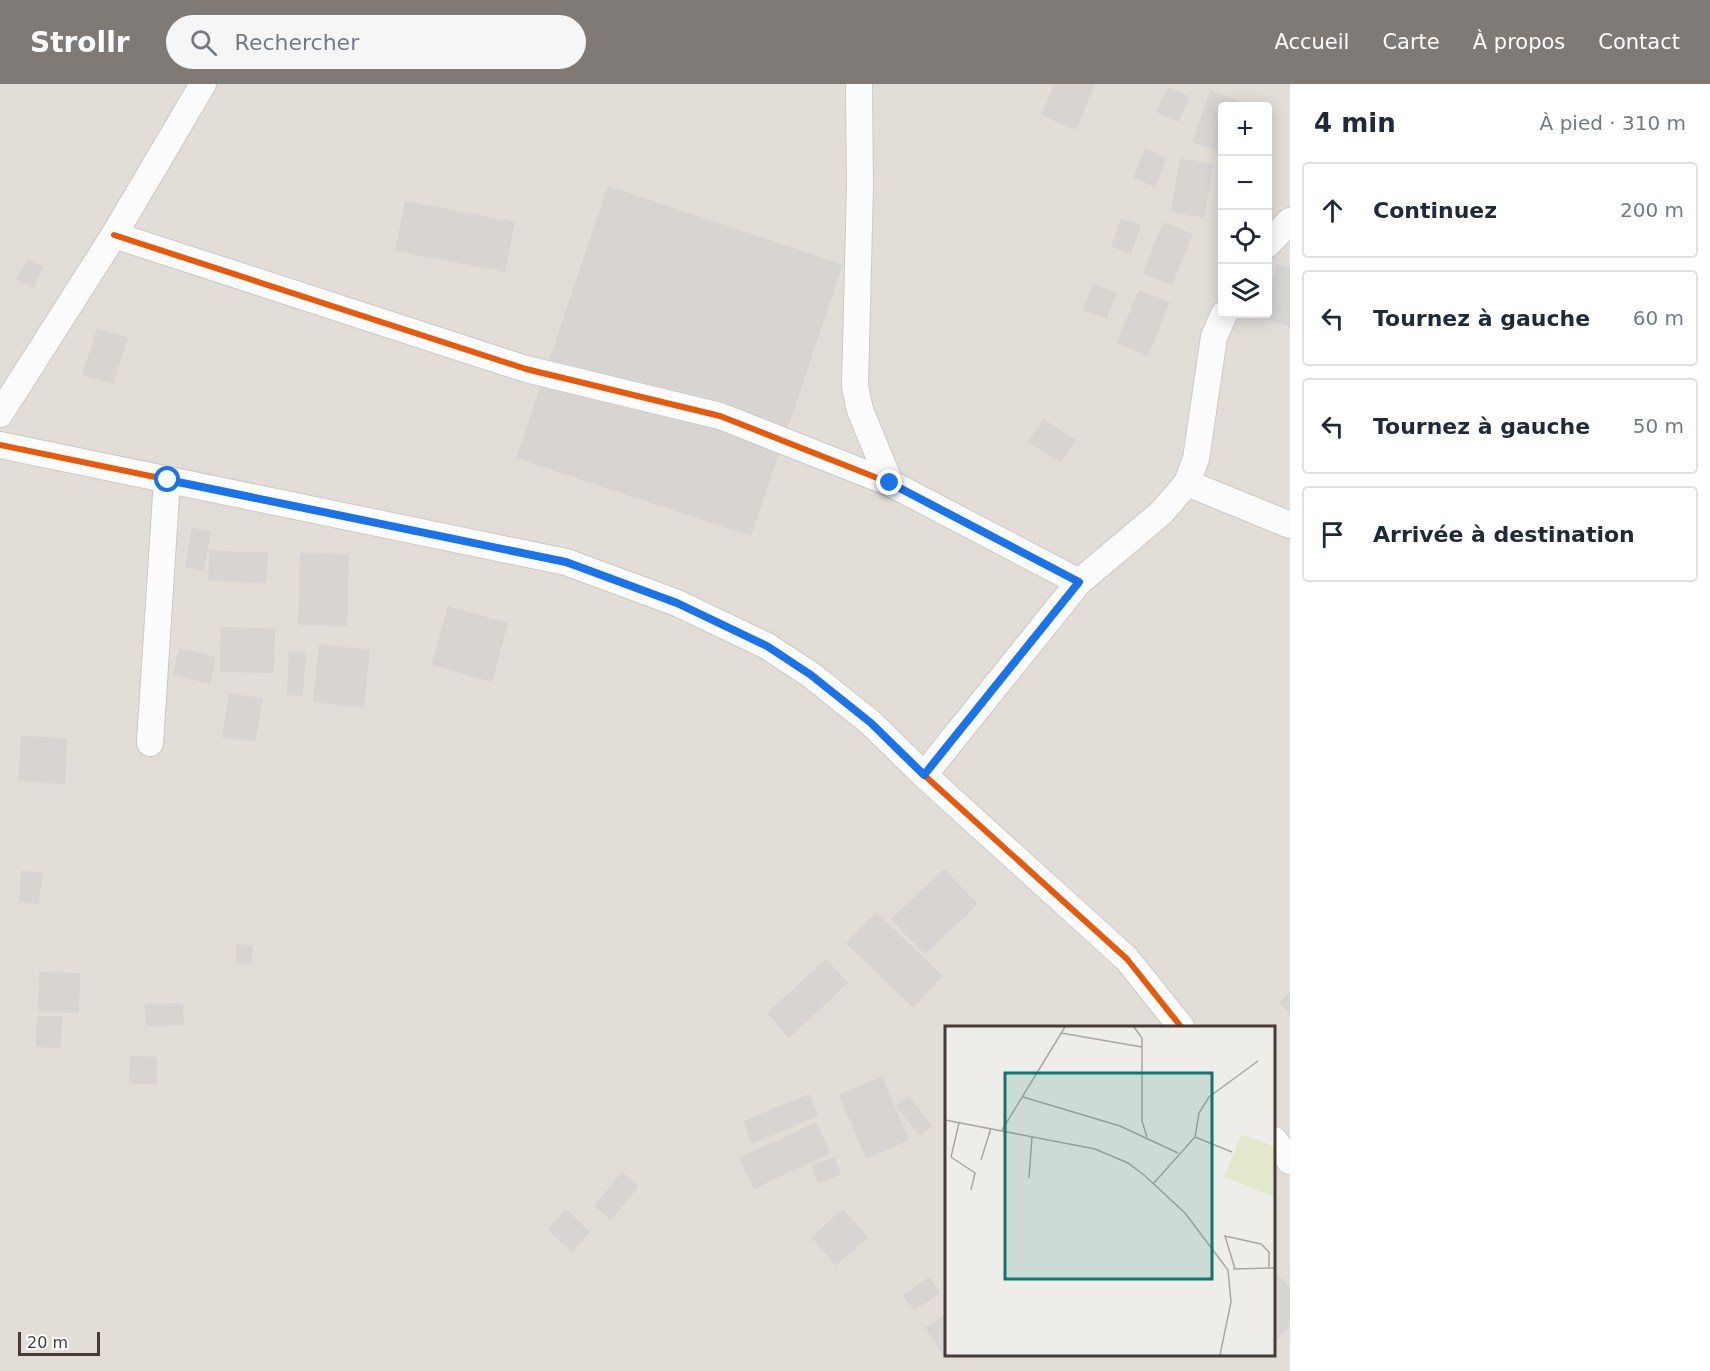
<!DOCTYPE html>
<html lang="fr">
<head>
<meta charset="utf-8">
<style>
  body { margin:0; font-family:"DejaVu Sans",sans-serif; background:#f6f6f7; color:#1f2937 }
  .controls { position:absolute; right:18px; top:18px; display:grid; overflow:hidden; border-radius:6px; box-shadow:0 3px 15px #0003 }
  .controls button { width:54px; height:54px; display:grid; place-items:center; padding:0; border:0; border-bottom:2px solid #e0e1e3; background:#fff; color:#1f2937; font:30px sans-serif }
  .scale { position:absolute; left:18px; bottom:15px; width:82px; box-sizing:border-box; padding-left:6px; border:3px solid #453c37; border-top:0; font-size:16px; line-height:21px; white-space:nowrap; color:#453c37; -webkit-text-stroke:4px #fff; paint-order:stroke }
  .stop { position:absolute; width:18px; height:18px; margin:-14px; border:4px solid #1a73e8; border-radius:50%; background:#fff }
  .stop.end { background:#1a73e8; border-color:#fff; box-shadow:0 2px 6px #0008 }
  .list { margin:0; padding:0; list-style:none }
  h2 { display:flex; justify-content:space-between; align-items:center; height:78px; margin:0; padding:0 24px; font-size:26px }
  h2 small { font-size:20px; font-weight:400; color:#747a83 }
  .list li { display:grid; grid-template-columns:39px 1fr auto; gap:18px; align-items:center; box-sizing:border-box; height:96px; margin:0 12px 12px; padding:0 12px; border:2px solid #e0e1e3; border-radius:6px }
  .list b { display:block; font-size:22px; white-space:nowrap }
  .list em { font-size:20px; font-style:normal; color:#747a83 }
  .icon { flex:none; width:33px; height:33px; fill:none; stroke:currentColor; stroke-width:2; stroke-linecap:round; stroke-linejoin:round }
  .map { position:relative; flex:none; width:1290px; height:1287px; overflow:hidden }
  header { display:flex; align-items:center; gap:36px; box-sizing:border-box; height:84px; padding:0 30px; background:#807a76; color:#fff }
  header strong { font-size:28px }
  nav { display:flex; gap:33px; margin-inline-start:auto; font-size:21px }
  .search { width:420px; height:54px; background:#f6f6f7; display:flex; align-items:center; gap:15px; box-sizing:border-box; padding:0 21px; border-radius:33px; color:#747a83; font-size:22px }
  main { display:flex }
  aside { flex:1; background:#fff }
  .map>svg:first-child { display:block }
  .residential { fill:#e3ddd8; fill-rule:evenodd }
  .building { fill:#d7d4d1 }
  .lines { fill:none; stroke-linecap:round; stroke-linejoin:round }
  .minor-casing { stroke:#ccc9c6; stroke-width:28 }
  .minor { stroke:#fdfcfc; stroke-width:26 }
  .cycleway-casing { stroke:#fff; stroke-width:10 }
  .cycleway { stroke:#e8590c; stroke-width:6 }
  .route { stroke:#1a73e8; stroke-width:8 }
  .inset-road { fill:none; stroke:#aba6a2; stroke-width:1.5 }
  .view { fill:#0f766e; fill-opacity:0.15; stroke:#0f766e; stroke-width:3 }
  .inset-edge { fill:none; stroke:#453c37; stroke-width:3 }
</style>
</head>
<body>
<header>
<strong>Strollr</strong>
<div class="search"><svg class="icon" aria-label="search" viewBox="0 0 24 24"><circle cx="10" cy="10" r="6"/><path d="M15 15l6 6"/></svg>Rechercher</div>
<nav><a>Accueil</a><a>Carte</a><a>À propos</a><a>Contact</a></nav>
</header>
<main>
<div class="map">
<svg width="1290" height="1287" viewBox="0 0 1290 1287">
  <rect width="100%" height="100%" fill="#efedea"/>
  <path class="residential" d="M0 0H1290V1287H0ZM1222 22H1268V230H1222ZM946 944H1274V1270H946Z"/>
  <path class="building" d="M1054 0H1095L1076 46 1041 31Z
    M1168 3 1190 13 1178 38 1156 28Z
    M1210 7 1242 18 1240 22H1222V68L1192 58Z
    M1145 64 1167 74 1155 103 1133 94Z
    M1180 74 1213 80 1204 134 1171 128Z
    M608 102 843 181 751 452 516 374Z
    M405 117 515 138 505 188 395 167Z
    M1121 134 1141 141 1131 170 1111 163Z
    M1163 138 1193 150 1172 201 1143 189Z
    M27 175 44 183 33 204 17 196Z
    M1277 180 1290 184V243L1261 234 1263 230H1268V213Z
    M1093 200 1117 209 1107 235 1083 226Z
    M1139 206 1170 218 1148 272 1116 259Z
    M97 244 128 254 113 300 82 291Z
    M1043 335 1076 356 1061 379 1028 358Z
    M192 444 211 447 204 487 185 483Z
    M209 466 268 469 266 499 208 497Z
    M300 469 349 470 347 542 298 541Z
    M448 522 508 539 492 598 431 581Z
    M221 543 275 544 274 589 220 588Z
    M319 560 370 566 364 624 313 618Z
    M179 564 216 573 210 600 173 591Z
    M289 567 306 568 303 612 287 611Z
    M229 609 263 614 255 658 222 653Z
    M21 652 67 654 65 700 18 697Z
    M944 785 978 820 925 870 891 835Z
    M21 787 43 788 39 820 19 818Z
    M876 828 943 892 913 924 846 859Z
    M237 860 253 862 251 880 235 879Z
    M826 875 848 899 789 954 767 929Z
    M39 888 80 889 79 929 38 928Z
    M1290 908V930L1279 919Z
    M183 919 184 941 146 942 145 920Z
    M37 932H62L61 964 36 963Z
    M130 972 157 973V1000H129Z
    M882 992 909 1056 866 1075 839 1011Z
    M809 1010 818 1032 752 1060 743 1037Z
    M909 1012 932 1042 920 1052 896 1022Z
    M816 1038 831 1069 754 1105 739 1074Z
    M835 1073 841 1091 818 1099 812 1081Z
    M622 1088 639 1102 611 1136 594 1122Z
    M566 1125 590 1148 572 1168 547 1145Z
    M843 1125 868 1153 836 1182 811 1153Z
    M1274 1187 1290 1204V1242L1274 1258Z
    M929 1193 940 1209 914 1227 903 1211Z
    M946 1230V1271L944 1272 925 1244Z"/>
  <g class="lines">
    <g class="minor-casing">
      <path id="minor" d="M859 0 860 102 855 302 860 326 890 399
        M114 151 526 285 720 332 890 399 1079 498
        M1268 160 1290 137
        M0 330 114 151 203 0
        M0 361 566 478 677 519 767 562 811 591 871 639 924 691 1127 875 1182 944
        M1187 399 1290 441
        M150 659 167 396
        M924 691 1079 498 1161 429 1187 399 1196 375 1214 253 1224 230
        M1274 1056 1290 1077"/>
    </g>
    <use href="#minor" class="minor"/>
    <g class="cycleway-casing">
      <path id="cycleway" d="M114 151 526 285 720 332 890 399 1079 498
        M0 361 566 478 677 519 767 562 811 591 871 639 924 691 1127 875 1182 944"/>
    </g>
    <use href="#cycleway" class="cycleway"/>
  </g>
  <g class="lines">
    <path class="route" d="M168 396 566 478 677 519 767 562 811 591 871 639 924 691 1079 498 890 399"/>
  </g>
  <g transform="translate(945 942)">
    <rect width="330" height="330" fill="#efedea"/>
    <path d="M297 108 330 121V171L279 151Z" fill="#e3e8cc"/>
    <path class="inset-road" d="M189 1 197 12V95L202 111M116 7 197 21M78 71 175 100 233 127M0 94 150 123 183 137 199 149 240 187 283 244 286 276 275 329M14 97 6 131 30 147 26 164M57 104 120 1M250 111 287 126M36 134 46 102M84 152 87 110M208 158 250 111 254 87 264 71 313 35M288 243 330 242M290 243 280 210 316 218 324 226V241"/>
    <path class="view" d="M60 47H267V253H60Z"/>
    <rect width="330" height="330" class="inset-edge"/>
  </g>
</svg>
<div class="controls">
<button>+</button>
<button>−</button>
<button><svg class="icon" aria-label="locate" viewBox="0 0 24 24"><circle cx="12" cy="12" r="6"/><path d="M12 2v4M12 18v4M2 12h4M18 12h4"/></svg></button>
<button><svg class="icon" aria-label="layers" viewBox="0 0 24 24"><path d="M12 4l9 5-9 5-9-5zM3 14l9 5 9-5"/></svg></button>
</div>
<div class="scale">20 m</div>
<div class="stop" style="left:168px;top:396px"></div>
<div class="stop end" style="left:890px;top:399px"></div>
</div>
<aside>
<h2>4 min<small>À pied · 310 m</small></h2>
<ul class="list">
<li><svg class="icon" aria-label="ahead" viewBox="0 0 24 24"><path d="M12 20V5M6 11l6-6 6 6"/></svg><div><b>Continuez</b></div><em>200 m</em></li>
<li><svg class="icon" aria-label="left" viewBox="0 0 24 24"><path d="M17 20v-9H6M10 6l-5 5 5 5"/></svg><div><b>Tournez à gauche</b></div><em>60 m</em></li>
<li><svg class="icon" aria-label="left" viewBox="0 0 24 24"><path d="M17 20v-9H6M10 6l-5 5 5 5"/></svg><div><b>Tournez à gauche</b></div><em>50 m</em></li>
<li><svg class="icon" aria-label="arrive" viewBox="0 0 24 24"><path d="M6 21V4h12l-3 4 3 4H6"/></svg><div><b>Arrivée à destination</b></div></li>
</ul>
</aside>
</main>
</body>
</html>
